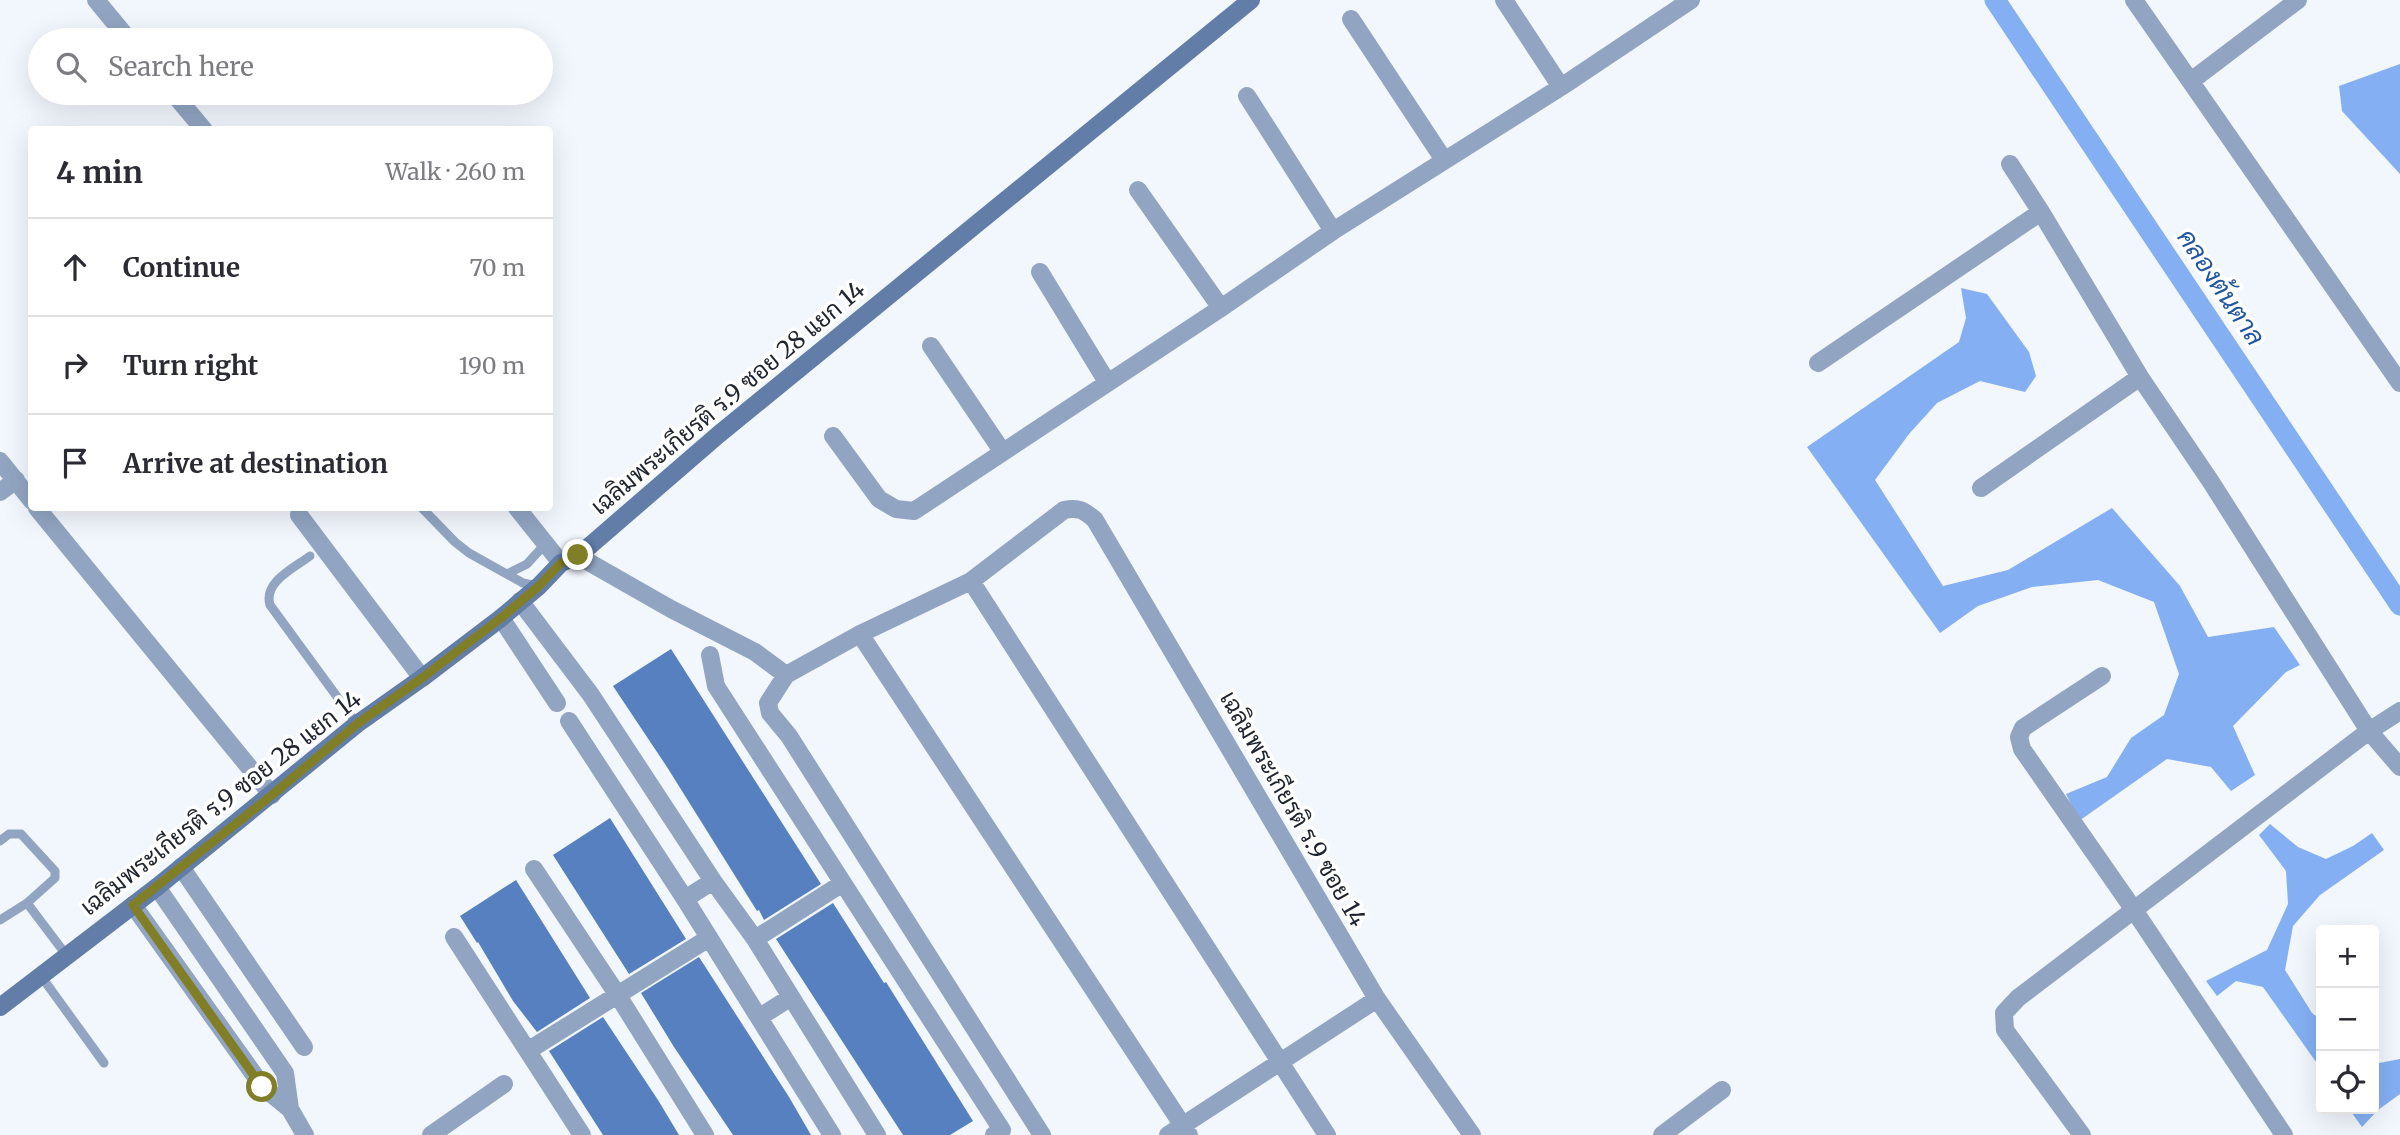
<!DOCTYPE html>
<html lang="en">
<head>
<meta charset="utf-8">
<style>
  body { margin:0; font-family:Merriweather,Sarabun,serif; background:#f7f7f7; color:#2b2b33 }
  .controls { position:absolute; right:21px; bottom:21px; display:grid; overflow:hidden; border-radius:7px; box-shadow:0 7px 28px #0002 }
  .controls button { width:63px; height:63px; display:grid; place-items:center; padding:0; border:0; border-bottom:2px solid #e1e1e2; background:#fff; color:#2b2b33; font:35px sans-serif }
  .stop { position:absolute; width:21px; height:21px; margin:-16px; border:5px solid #807f27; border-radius:50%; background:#fff }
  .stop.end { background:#807f27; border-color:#fff; box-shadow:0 2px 7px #0008 }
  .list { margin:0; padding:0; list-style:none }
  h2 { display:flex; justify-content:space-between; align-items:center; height:91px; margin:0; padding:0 28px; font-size:30px }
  h2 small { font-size:23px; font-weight:400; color:#7c7c81 }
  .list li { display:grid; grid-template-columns:46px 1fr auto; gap:21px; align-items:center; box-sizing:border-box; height:98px; padding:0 28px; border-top:2px solid #e1e1e2 }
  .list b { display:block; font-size:26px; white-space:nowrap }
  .list em { font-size:23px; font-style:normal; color:#7c7c81 }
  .icon { flex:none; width:38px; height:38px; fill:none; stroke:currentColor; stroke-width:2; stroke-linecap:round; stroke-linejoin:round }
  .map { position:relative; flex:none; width:2400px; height:1135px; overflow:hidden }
  .search { position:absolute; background:#fff; box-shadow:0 7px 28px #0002; left:28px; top:28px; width:525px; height:77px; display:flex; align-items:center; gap:18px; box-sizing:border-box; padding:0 24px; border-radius:38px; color:#7c7c81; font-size:26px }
  .panel { position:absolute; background:#fff; box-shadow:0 7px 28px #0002; left:28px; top:126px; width:525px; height:385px; border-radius:7px }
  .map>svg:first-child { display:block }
  .water { fill:#84b0f3 }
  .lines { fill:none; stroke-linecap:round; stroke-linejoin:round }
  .canal { stroke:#84b0f3; stroke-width:21 }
  .building { fill:#5680c0 }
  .lane { stroke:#91a5c2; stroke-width:9 }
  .street { stroke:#91a5c2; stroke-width:18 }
  .secondary { stroke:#617da8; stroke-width:18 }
  .route { stroke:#807f27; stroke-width:9 }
  .labels { text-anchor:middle; stroke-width:7; stroke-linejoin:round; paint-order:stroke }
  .street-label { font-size:24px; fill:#1e2530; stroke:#fff }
  .water-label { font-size:26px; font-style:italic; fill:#2055a3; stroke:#fff }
</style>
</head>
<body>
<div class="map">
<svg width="2400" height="1135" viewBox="0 0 2400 1135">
  <rect width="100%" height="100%" fill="#f2f6fd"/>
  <path class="water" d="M2400 64V174L2342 111 2339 86Z
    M1961 288 1987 294 2029 352 2036 376 2025 392 1980 381 1937 403 1909 434 1875 480 1943 586 2008 570 2112 508 2180 586 2208 637 2274 627 2300 665 2286 672 2233 726 2255 775 2231 791 2211 767 2167 759 2079 821 2066 794 2107 777 2131 738 2164 715 2179 674 2154 602 2098 580 2032 587 1978 606 1940 633 1807 447 1959 342 1966 318Z
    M2270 824 2298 847 2326 859 2353 846 2372 833 2384 850 2320 895 2293 926 2285 970 2312 1013 2321 1020V1069L2263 987 2236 981 2217 996 2206 981 2267 950 2288 904 2286 871 2259 835Z
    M2400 1059V1094L2378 1110 2362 1127 2349 1109H2374V1064Z"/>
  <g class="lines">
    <path class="canal" d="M1995 0 2400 605"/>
  </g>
  <path class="building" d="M671 649 821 884 764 920 759 910 757 911 667 767 613 686Z
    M610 818 686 939 629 974 553 855Z
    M516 880 590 998 537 1032 513 1001 478 942 477 943 460 916Z
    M833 903 884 983 886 982 973 1121 950 1135H903L776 939Z
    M699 957 789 1097 811 1135H733L674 1047 641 993Z
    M603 1017 658 1100 679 1135H603L549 1051Z"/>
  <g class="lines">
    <path class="lane" d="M422 508 455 542 469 553 523 583 537 586
      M310 556C294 568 263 582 270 605L357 724
      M509 573 527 564 546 543
      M0 841 9 834H21L55 871V878L27 903 67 956
      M0 920 27 903
      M41 976 104 1063"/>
    <path class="street" d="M96 0 129 40
      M1504 0 1561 87
      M2134 0 2400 383
      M1351 19 1444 160
      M2191 81 2298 0
      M173 93 204 130
      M1247 96 1333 231
      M2010 164 2041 212
      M1138 190 1221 308
      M1040 272 1107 382
      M931 346 1002 451
      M1818 363 2041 212 2140 377 2211 482 2369 731 2400 767
      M833 436 879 499 896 509 914 511 1221 308 1333 231 1561 87 1691 0
      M0 461 32 501
      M1981 488 2140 377
      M0 492 16 480
      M37 508 272 795
      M517 508 561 563
      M299 515 422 678
      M578 556 671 609 755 652 786 675
      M971 581 1327 1135
      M520 601 591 695 713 881 755 939 877 1135
      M501 618 557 703
      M860 634 1189 1135
      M710 655 716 686 1002 1130 994 1135
      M2102 676 2023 728 2019 737 2022 749 2134 910 2284 1135
      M569 721 685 899 832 1135
      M181 867 304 1047
      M534 869 617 994 705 1135
      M157 887 285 1073 290 1109 305 1135
      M685 899 713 881
      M133 905 263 1087 290 1109
      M454 937 582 1135
      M755 939 843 883
      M760 1017 791 997
      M529 1050 709 938
      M431 1135 504 1084
      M1042 1135 789 736 770 713 768 703 786 675 860 634 971 581 1064 510C1078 507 1084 510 1095 520L1377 999 1472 1135
      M1168 1135 1377 999
      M1662 1135 1722 1090
      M2082 1135 2005 1030 2004 1013 2018 998 2369 731 2400 711"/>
    <path class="secondary" d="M0 1007 157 887 357 724 422 678 501 618 539 586 561 563 578 556 718 435 1251 0"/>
  </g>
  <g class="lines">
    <path class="route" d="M262 1087 133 905 272 795 357 724 422 678 501 618 539 586 561 563 578 555"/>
  </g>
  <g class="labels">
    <g class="street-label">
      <text transform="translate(728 398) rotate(-40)" y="8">เฉลิมพระเกียรติ ร.9 ซอย 28 แยก 14</text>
      <text transform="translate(221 803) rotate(-38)" y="8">เฉลิมพระเกียรติ ร.9 ซอย 28 แยก 14</text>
      <text transform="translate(1293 809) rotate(60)" y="8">เฉลิมพระเกียรติ ร.9 ซอย 14</text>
    </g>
    <g class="water-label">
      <text transform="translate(2221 287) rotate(56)" y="9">คลองต้นตาล</text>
    </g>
  </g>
</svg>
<div class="controls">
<button>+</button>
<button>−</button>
<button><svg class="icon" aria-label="locate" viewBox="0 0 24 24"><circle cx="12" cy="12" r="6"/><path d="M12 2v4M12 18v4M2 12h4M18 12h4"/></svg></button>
</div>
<div class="stop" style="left:262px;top:1087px"></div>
<div class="stop end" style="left:578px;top:555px"></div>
<div class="search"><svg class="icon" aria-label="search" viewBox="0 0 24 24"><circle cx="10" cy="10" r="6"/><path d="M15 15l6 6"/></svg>Search here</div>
<section class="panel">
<h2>4 min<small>Walk · 260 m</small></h2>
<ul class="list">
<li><svg class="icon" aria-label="ahead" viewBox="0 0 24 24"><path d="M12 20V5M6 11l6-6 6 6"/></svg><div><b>Continue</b></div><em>70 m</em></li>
<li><svg class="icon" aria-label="right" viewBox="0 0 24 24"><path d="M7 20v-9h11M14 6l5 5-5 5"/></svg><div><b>Turn right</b></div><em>190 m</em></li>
<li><svg class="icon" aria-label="arrive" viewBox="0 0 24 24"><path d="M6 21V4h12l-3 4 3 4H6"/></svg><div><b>Arrive at destination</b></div></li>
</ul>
</section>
</div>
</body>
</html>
